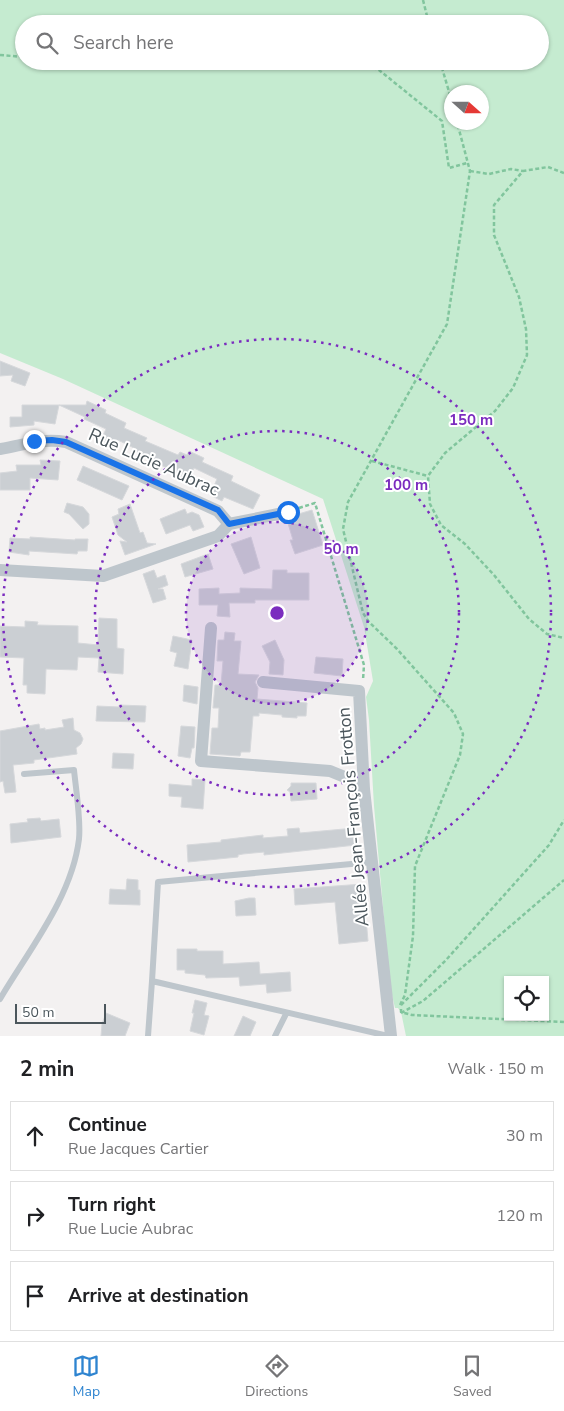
<!DOCTYPE html>
<html lang="en">
<head>
<meta charset="utf-8">
<style>
  body { margin:0; font-family:"Nunito Sans",sans-serif; background:#f6f6f6; color:#202124 }
  .controls { position:absolute; right:15px; bottom:15px; display:grid; overflow:hidden; border-radius:0px; box-shadow:0 1px 4px #0004 }
  .controls button { width:45px; height:45px; display:grid; place-items:center; padding:0; border:0; border-bottom:1px solid #e0e0e0; background:#fff; color:#202124; font:25px sans-serif }
  .compass { position:absolute; left:444px; top:85px; width:45px; height:45px; border-radius:50%; background:#fff; box-shadow:0 1px 4px #0004; rotate:111deg }
  .scale { position:absolute; left:15px; bottom:12px; width:91px; box-sizing:border-box; padding-left:5px; border:2px solid #4b565c; border-top:0; font-size:14px; line-height:18px; white-space:nowrap; color:#4b565c; -webkit-text-stroke:4px #fff; paint-order:stroke }
  .stop { position:absolute; width:15px; height:15px; margin:-11px; border:4px solid #1a73e8; border-radius:50%; background:#fff }
  .stop.end { background:#1a73e8; border-color:#fff; box-shadow:0 1px 5px #0008 }
  .list { margin:0; padding:0; list-style:none }
  h2 { display:flex; justify-content:space-between; align-items:center; height:65px; margin:0; padding:0 20px; font-size:21px }
  h2 small { font-size:16px; font-weight:400; color:#757577 }
  .list li { display:grid; grid-template-columns:32px 1fr auto; gap:15px; align-items:center; box-sizing:border-box; height:70px; margin:0 10px 10px; padding:0 10px; border:1px solid #e0e0e0; border-radius:0px }
  .list b { display:block; font-size:19px; white-space:nowrap }
  .list p { margin:0; font-size:16px; white-space:nowrap; color:#757577 }
  .list em { font-size:16px; font-style:normal; color:#757577 }
  .icon { flex:none; width:28px; height:28px; fill:none; stroke:currentColor; stroke-width:2; stroke-linecap:round; stroke-linejoin:round }
  .map { position:relative; flex:none; width:564px; height:1036px; overflow:hidden }
  .search { position:absolute; background:#fff; box-shadow:0 1px 4px #0004; left:15px; right:15px; top:15px; height:55px; display:flex; align-items:center; gap:12px; box-sizing:border-box; padding:0 18px; border-radius:28px; color:#757577; font-size:19px }
  .sheet { height:305px; background:#fff }
  nav { display:flex; justify-content:space-around; align-items:center; box-sizing:border-box; height:70px; border-top:1px solid #e0e0e0; background:#fff; font-size:14px; color:#757577 }
  nav a { display:grid; justify-items:center; gap:2px }
  nav .on { color:#2e84d0 }
  .map>svg:first-child { display:block }
  .green { fill:#c5ebd0; fill-rule:evenodd }
  .building { fill:#cbcfd3; stroke:#d6d8db }
  .lines { fill:none; stroke-linecap:round; stroke-linejoin:round }
  .path { stroke:#81c59d; stroke-width:2.5; stroke-dasharray:4 2.5; stroke-linecap:butt }
  .lane { stroke:#bec6cc; stroke-width:6 }
  .street { stroke:#bec6cc; stroke-width:12 }
  .route { stroke:#1a73e8; stroke-width:6 }
  .ring { fill:none; stroke:#7b2cbf; stroke-width:2.5; stroke-dasharray:2.5 5 }
  .labels { text-anchor:middle; stroke-width:4; stroke-linejoin:round; paint-order:stroke }
  .street-label { font-size:18px; fill:#4b565c; stroke:#fff }
  .centre { fill:#7b2cbf; stroke:#fff; stroke-width:2.5 }
  .ring-label { font-size:15px; text-anchor:middle; font-weight:bold; fill:#7b2cbf; stroke:#fff; stroke-width:4; stroke-linejoin:round; paint-order:stroke }
</style>
</head>
<body>
<div class="map">
<svg width="564" height="1036" viewBox="0 0 564 1036">
  <rect width="100%" height="100%" fill="#f3f1f1"/>
  <path class="green" d="M0 0H564V1036H406L401 1012 398 1008H395L390 986 374 806 369 720 366 697 373 681 364 627 323 499 63 379 0 353ZM24 24H540V61H24ZM452 92H482V122H452ZM508 980H545V1017H508Z"/>
  <path class="building" d="M0 361 30 373 25 386 11 381 13 375 0 376Z
    M87 401 106 410 105 413 126 423 124 428 147 438 145 441 178 455 180 452 187 455 189 451 204 458 202 462 233 476 231 481 260 495 253 509 224 497 222 501 210 495 217 479 194 468 187 482 175 476 176 473 135 451 136 449 118 440 115 447 101 440 106 429 84 419 85 417 59 405 55 424 34 421V425L10 427V417H22V405H86Z
    M40 460 60 461 58 480 30 478V490H0V473L17 471 16 465H41Z
    M83 466 129 486 122 500 77 480Z
    M67 503 83 507 89 514V524L83 529 69 514 64 512Z
    M130 504 140 533 143 532 147 543 156 544 125 555 120 541 127 542 118 535 112 517 119 514 118 509Z
    M185 509 187 514 192 512 199 515 204 527 193 531 190 525 166 534 160 519Z
    M312 510 323 545 295 554 290 540H293L287 520 293 518 295 515Z
    M30 537 75 540V539H88L87 551H78L77 554 29 551V555L9 552 10 538 30 539Z
    M251 537 260 568 244 574 231 544Z
    M208 554 213 569 185 577 181 564Z
    M154 570 157 578 165 575 168 585 158 589H163L166 599 153 603 143 574Z
    M273 570H287V573H309V600H255V603H229L230 617 217 616 218 605H199V589L219 588V594L240 593V588L272 589Z
    M99 618 117 619V648L124 649 123 674 98 672 99 658 78 657 77 670 46 669 45 694 27 693V685H23L24 658 0 657V626L25 627V621L38 622 37 625 78 626V643L98 645Z
    M225 632 235 633 234 641H241L238 674 259 675 255 682 258 688 257 699 307 703 306 716H297V718L282 717V715L259 713V716H253L250 752H241L240 756 210 754 212 728H218L219 708H213L215 685H221L223 661H217L218 640H224Z
    M173 636 192 640 188 669 174 666 177 653 170 651Z
    M275 640 284 660 283 675 269 674 270 662 262 646Z
    M316 657 343 659 342 676 314 673Z
    M184 685 198 687 197 704 183 701Z
    M119 705 146 706 145 722 96 721 97 706 119 707Z
    M73 718 74 730 80 733 83 739 81 744 76 748 77 754 34 760V763L13 765 16 792 5 793 3 781 0 782V731L39 724 40 729 45 728V730L64 727 62 720Z
    M181 726 195 727 194 748H192L190 758 178 756Z
    M113 753 134 754 133 769 112 768Z
    M192 779 205 780 203 809 181 807 182 797 169 796V784L192 786Z
    M291 783H316L317 799 291 801 290 792 287 790 291 786Z
    M40 818 41 821 59 819 61 837 11 843 10 824 28 822 27 819Z
    M299 828 300 833 355 828 356 845 264 855V852L243 854 238 855V857L188 862 187 845 221 842V840L263 835V838L288 836 287 829Z
    M127 879 138 880V890H140V905L109 904 110 889 126 890Z
    M363 884 368 941 339 944 335 902 295 905 294 889Z
    M249 898H255L256 915 236 916 235 901Z
    M177 949H197V951H223V964L259 962 260 974 290 972 291 991 267 993 266 984 240 986 239 977 206 978 205 975 185 973V970H177Z
    M195 1000 207 1003 204 1015 209 1016 204 1035 190 1031 194 1013H192Z
    M106 1013 130 1023 125 1036H101L102 1024Z
    M243 1016 256 1022 250 1036H234Z"/>
  <g class="lines">
    <path class="path" d="M423 0 429 24
      M0 55 24 57
      M67 61 128 67H204L328 61
      M354 61 379 70 442 121 449 168 467 163
      M440 61 452 102
      M470 171 489 174 511 169 523 171
      M564 173 548 167 523 171 494 205V235L519 297 526 329 527 355 513 388 495 411 445 453 428 476 430 504 441 525 465 544 494 575 529 619 547 634 564 638
      M372 461 428 476
      M299 508 315 503 364 665 363 680
      M400 1005 405 995 413 936 415 866 460 755 463 734 454 713 397 649 369 622 363 613 343 529 348 502 447 324 470 171 457 122
      M401 1005 446 960 549 845 564 820
      M401 1009V1012L412 1015 564 1022
      M401 1013 423 1001 564 880"/>
    <path class="lane" d="M373 862 158 882 152 981 388 1036
      M0 999C29 950 72 897 79 839 81 820 76 790 74 770L24 774
      M148 1036 152 981
      M275 1036 286 1014"/>
    <path class="street" d="M0 449C24 445 41 438 66 442L218 511 229 524
      M0 570 103 576 218 536 229 524 288 512
      M211 628 201 761 330 771 352 780 364 789
      M263 682 359 691 364 789 391 1036"/>
  </g>
  <g class="lines">
    <path class="route" d="M34 441 52 440 66 442 218 510 229 524 288 512"/>
  </g>
  <circle cx="277" cy="613" r="91" fill="#7b2cbf" fill-opacity=".12"/>
  <g class="ring">
    <circle cx="277" cy="613" r="91"/>
    <circle cx="277" cy="613" r="182"/>
    <circle cx="277" cy="613" r="274"/>
  </g>
  <g class="labels">
    <g class="street-label">
      <text transform="translate(154 462) rotate(24)" y="6">Rue Lucie Aubrac</text>
      <text transform="translate(353 817) rotate(-95)" y="6">Allée Jean-François Frotton</text>
    </g>
  </g>
  <circle cx="277" cy="613" r="8" class="centre"/>
  <g class="ring-label">
    <text x="471" y="425">150 m</text>
    <text x="406" y="490">100 m</text>
    <text x="341" y="554">50 m</text>
  </g>
</svg>
<div class="controls">
<button><svg class="icon" aria-label="locate" viewBox="0 0 24 24"><circle cx="12" cy="12" r="6"/><path d="M12 2v4M12 18v4M2 12h4M18 12h4"/></svg></button>
</div>
<svg class="compass" viewBox="-18 -18 36 36"><path d="M0-13l5 13h-10z" fill="#e53935"/><path d="M0 13l5-13h-10z" fill="#757577"/></svg>
<div class="scale">50 m</div>
<div class="stop" style="left:288px;top:512px"></div>
<div class="stop end" style="left:34px;top:441px"></div>
<div class="search"><svg class="icon" aria-label="search" viewBox="0 0 24 24"><circle cx="10" cy="10" r="6"/><path d="M15 15l6 6"/></svg>Search here</div>
</div>
<section class="sheet">
<h2>2 min<small>Walk · 150 m</small></h2>
<ul class="list">
<li><svg class="icon" aria-label="ahead" viewBox="0 0 24 24"><path d="M12 20V5M6 11l6-6 6 6"/></svg><div><b>Continue</b><p>Rue Jacques Cartier</p></div><em>30 m</em></li>
<li><svg class="icon" aria-label="right" viewBox="0 0 24 24"><path d="M7 20v-9h11M14 6l5 5-5 5"/></svg><div><b>Turn right</b><p>Rue Lucie Aubrac</p></div><em>120 m</em></li>
<li><svg class="icon" aria-label="arrive" viewBox="0 0 24 24"><path d="M6 21V4h12l-3 4 3 4H6"/></svg><div><b>Arrive at destination</b></div></li>
</ul>
</section>
<nav>
<a class="on"><svg class="icon" aria-label="map" viewBox="0 0 24 24"><path d="M3 6l6-2 6 2 6-2v14l-6 2-6-2-6 2zM9 4v14M15 6v14"/></svg>Map</a>
<a><svg class="icon" aria-label="directions" viewBox="0 0 24 24"><path d="M12 3l9 9-9 9-9-9zM9 14v-3h6M13 9l2 2-2 2"/></svg>Directions</a>
<a><svg class="icon" aria-label="saved" viewBox="0 0 24 24"><path d="M7 4h10v16l-5-4-5 4z"/></svg>Saved</a>
</nav>
</body>
</html>
